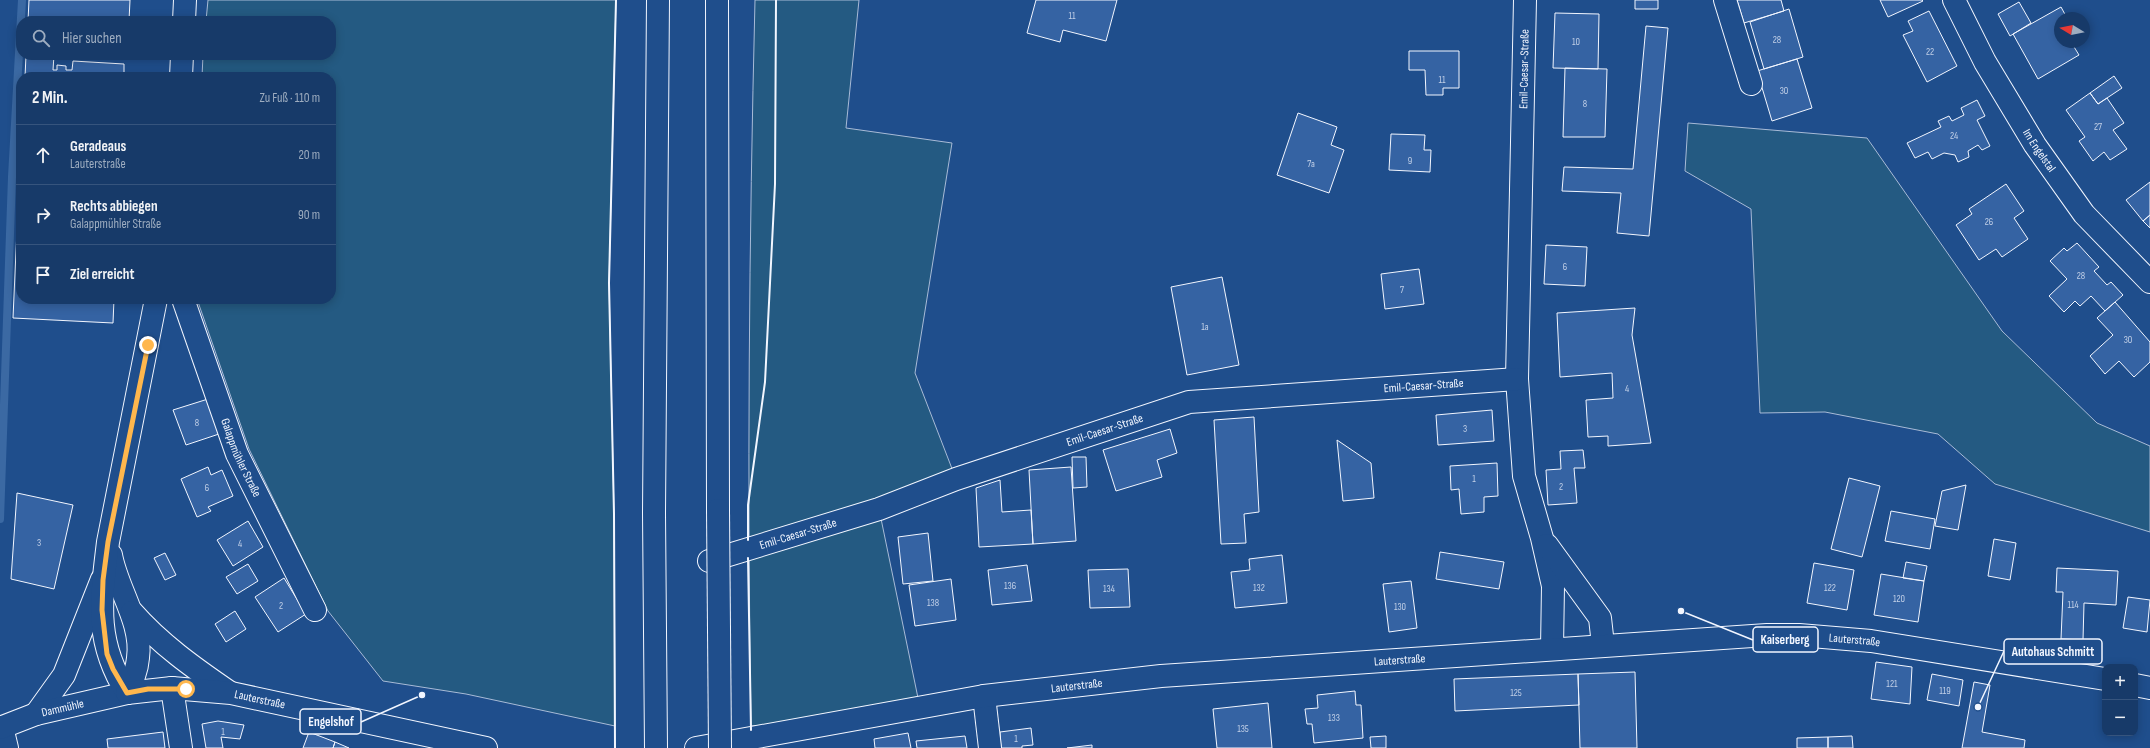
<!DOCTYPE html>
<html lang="de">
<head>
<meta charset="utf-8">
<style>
  body { margin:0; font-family:"Sofia Sans Condensed",sans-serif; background:#244571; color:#f1f3f6 }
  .controls { position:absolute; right:12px; bottom:12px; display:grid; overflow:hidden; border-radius:8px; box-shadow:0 2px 10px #0003 }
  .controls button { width:36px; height:36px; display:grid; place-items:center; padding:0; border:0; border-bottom:1px solid #36547d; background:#173a69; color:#f1f3f6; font:20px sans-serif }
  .compass { position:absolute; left:2054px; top:12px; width:36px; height:36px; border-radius:50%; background:#173a69; box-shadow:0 2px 10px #0003; rotate:280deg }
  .stop { position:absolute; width:12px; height:12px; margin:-9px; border:3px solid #ffb74d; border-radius:50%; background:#fff }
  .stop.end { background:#ffb74d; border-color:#fff; box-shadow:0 1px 4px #0008 }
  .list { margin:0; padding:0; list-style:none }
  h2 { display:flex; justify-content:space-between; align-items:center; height:52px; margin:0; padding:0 16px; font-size:17px }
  h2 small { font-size:13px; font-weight:400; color:#9eadc0 }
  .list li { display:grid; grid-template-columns:26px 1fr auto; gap:12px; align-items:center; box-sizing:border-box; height:60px; padding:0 16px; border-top:1px solid #36547d }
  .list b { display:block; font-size:15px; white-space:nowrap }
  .list p { margin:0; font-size:13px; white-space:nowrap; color:#9eadc0 }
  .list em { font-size:13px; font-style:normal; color:#9eadc0 }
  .icon { flex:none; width:22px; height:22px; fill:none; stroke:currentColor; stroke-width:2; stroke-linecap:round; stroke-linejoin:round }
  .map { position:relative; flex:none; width:2150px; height:748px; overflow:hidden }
  .search { position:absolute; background:#173a69; box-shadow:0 2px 10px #0003; left:16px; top:16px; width:320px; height:44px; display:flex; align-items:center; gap:10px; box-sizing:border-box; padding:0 14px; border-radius:16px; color:#9eadc0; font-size:15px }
  .panel { position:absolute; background:#173a69; box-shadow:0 2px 10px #0003; left:16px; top:72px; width:320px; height:232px; border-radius:16px }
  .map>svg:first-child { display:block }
  .green { fill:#245a82; stroke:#a8bbd7 }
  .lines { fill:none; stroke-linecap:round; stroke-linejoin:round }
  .stream { stroke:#3b69a3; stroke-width:8 }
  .building { fill:#3563a3; stroke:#f2f6ff }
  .minor-casing { stroke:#f2f6ff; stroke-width:24 }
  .tertiary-casing { stroke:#f2f6ff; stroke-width:24 }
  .secondary-casing { stroke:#f2f6ff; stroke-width:24 }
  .motorway-casing { stroke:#f2f6ff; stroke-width:24 }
  .minor { stroke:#1f4e8c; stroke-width:22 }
  .tertiary { stroke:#1f4e8c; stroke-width:22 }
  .secondary { stroke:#1f4e8c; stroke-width:22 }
  .motorway { stroke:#1f4e8c; stroke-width:22 }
  .motorway-bridge-casing { stroke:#f2f6ff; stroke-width:24; stroke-linecap:butt }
  .motorway-bridge { stroke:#1f4e8c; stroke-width:22 }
  .wall { stroke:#f2f6ff; stroke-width:2 }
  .route { stroke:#ffb74d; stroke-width:5 }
  .labels { text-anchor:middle; stroke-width:3; stroke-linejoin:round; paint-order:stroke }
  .number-label { font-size:10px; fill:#c3d1e8 }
  .street-label { font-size:12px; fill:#f2f6ff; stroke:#1f4e8c }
  .leader { fill:none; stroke:#f2f6ff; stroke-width:1.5 }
  .callout-dot { fill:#f2f6ff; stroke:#1f4e8c; stroke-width:1.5 }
  .callout { fill:#1f4e8c; stroke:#f2f6ff; stroke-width:1.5 }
  .callout-label { font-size:13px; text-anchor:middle; font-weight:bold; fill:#f2f6ff }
</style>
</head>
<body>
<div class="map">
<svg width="2150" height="748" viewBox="0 0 2150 748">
  <rect width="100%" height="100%" fill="#1f4e8c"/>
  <path class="green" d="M208 0H616L609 283 614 514 615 726 466 694 383 681 328 611 249 449 197 299H331V77H202L203 55H331V21H206Z
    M755 0H859L846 128 952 143 915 373 956 479 879 509 918 698 781 724 751 726C747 484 749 242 755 0Z
    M1688 123 1867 138 2002 331 2097 423 2150 446V532L1995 484 1938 434 1825 412 1760 413 1751 209 1685 171Z"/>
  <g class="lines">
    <path class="stream" d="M0 519 12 177 22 0"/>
  </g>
  <path class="building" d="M29 0H130L129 21H28Z
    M1036 0H1117L1106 41 1063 30 1060 42 1027 33Z
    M1635 0H1658V9H1635Z
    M1737 0H1781L1784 11 1744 23Z
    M1880 0H1922L1923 1 1888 17Z
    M2019 2 2031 23 2010 36 1998 14Z
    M2061 7 2067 18H2060V42H2071L2079 55 2038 79 2013 34Z
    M1789 9 1803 57 1764 69 1750 22Z
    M1929 11 1957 66 1927 82 1903 35 1913 31 1908 21Z
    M1555 13 1599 14 1598 69 1553 68Z
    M1646 26 1668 28 1649 236 1617 233 1621 193 1562 191 1564 167 1633 169Z
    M1409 51H1459V88H1443V95H1426L1425 70H1409Z
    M26 55H54L53 70H57V65L66 66V70H72L73 61 124 64V77H25Z
    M1797 59 1812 108 1772 121 1757 71Z
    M1565 68 1607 69 1605 137H1563Z
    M2114 76 2122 88 2098 104 2090 93Z
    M2090 93 2098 104 2107 98 2124 123 2113 130 2127 149 2110 160 2104 152 2093 161 2079 141 2085 137 2066 110Z
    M1977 100 1985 116 1977 120 1990 146 1982 150 1978 145 1968 151 1969 157 1958 162 1955 155 1944 153 1932 159 1928 152 1915 158 1907 143 1941 127 1938 121 1949 116 1952 121 1964 115 1961 108Z
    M1298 113 1337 127 1331 145 1344 150 1329 193 1277 175Z
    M1391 134 1425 135 1424 150H1431L1430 172 1389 170Z
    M21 150V251H16Z
    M2150 182V215L2143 221 2126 200Z
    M2006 184 2024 211 2014 218 2028 239 2002 257 1996 249 1979 260 1956 225 1972 214 1969 209Z
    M2150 215V228L2143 221Z
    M2077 243 2099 267 2094 271 2107 285 2111 282 2123 295 2105 311 2091 296 2080 306 2075 301 2064 312 2049 296 2067 279 2050 261 2064 248 2067 251Z
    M1546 245 1587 247 1585 286 1544 284Z
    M16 251H21V299H114L113 323 13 318Z
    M1419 269 1424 304 1385 309 1381 274Z
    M1222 277 1239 365 1187 375 1171 287Z
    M2115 302 2150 342V362L2134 377 2119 361 2105 374 2090 356 2113 335 2097 318Z
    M1635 308 1632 335 1651 443 1608 446V436L1588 437 1586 400 1613 398 1612 373 1560 377 1557 313Z
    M208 399 219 434 186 445 173 410Z
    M1492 410 1494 441 1438 445 1436 415Z
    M1254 417 1259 512 1244 514 1246 543 1221 544 1214 420Z
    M1170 429 1177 453 1157 460 1162 477 1116 491 1103 450Z
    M1337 440 1371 463 1374 498 1343 501Z
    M1583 450 1585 468H1574L1577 503 1548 505 1546 470 1561 469 1560 451Z
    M1072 457H1086L1087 487 1073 488Z
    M1497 463 1498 496 1484 497V512L1461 514 1459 489 1451 490 1450 466Z
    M208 467 211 475 222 470 233 496 208 507 211 511 197 517 181 479Z
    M1071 467 1076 541 1033 544 1029 470Z
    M1849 478 1880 486 1862 557 1831 549Z
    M1000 480 1002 512 1031 510 1033 544 979 547 976 488Z
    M1966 485 1958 530 1935 526 1942 491Z
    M17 493 73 505 54 589 11 579Z
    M1891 511 1935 519 1930 549 1885 541Z
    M248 521 263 547 233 566 217 540Z
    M928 533 933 581 903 584 898 537Z
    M1994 539 2016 543 2010 580 1988 576Z
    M1440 552 1504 562 1499 589 1436 579Z
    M165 553 176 575 165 580 154 558Z
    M1282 555 1287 603 1235 608 1231 572 1250 570 1249 559Z
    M1906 562 1927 566 1924 581 1903 578Z
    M1814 563 1854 570 1847 610 1807 603Z
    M248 564 258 581 237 594 226 577Z
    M1027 565 1032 601 992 605 988 570Z
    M2057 568 2118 571 2116 605 2084 603 2083 640 2061 639 2063 592H2056Z
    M1128 569 1130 607 1090 608 1088 570Z
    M1881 574 1924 581 1918 622 1874 615Z
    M284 578 306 614 278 632 255 597Z
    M951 579 956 620 915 626 909 585Z
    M1411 581 1417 628 1389 632 1383 584Z
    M2128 597 2150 600 2147 632 2123 628Z
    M235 611 246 629 226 642 215 624Z
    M1876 662 1912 667 1910 704 1871 699Z
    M1635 672 1637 748H1580L1578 674Z
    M1578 674 1579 705 1455 711 1454 679Z
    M1932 674 1963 680 1959 706 1927 700Z
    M1974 682 1990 685 1982 732 2025 740 2024 748H1962Z
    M1355 691 1356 705H1361L1363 738 1314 743 1312 724H1307L1305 709 1318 708 1317 695Z
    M1268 703 1272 748H1217L1213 709Z
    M218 721 244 725 240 739 221 737 223 748H206L202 724Z
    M1031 728 1033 745 1022 746V748H1001L1000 732Z
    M163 732 165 748H108L107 739Z
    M309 732 335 742 333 748H303Z
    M908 733 911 748H875L874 739Z
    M965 736 967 748H917L916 741Z
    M1386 736V748H1371L1370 737Z
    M1852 736 1853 748H1828V737Z
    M1828 737V748H1797V738Z
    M335 742 349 748H333Z
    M1092 745V748H1067Z"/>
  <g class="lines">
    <g class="minor-casing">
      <g id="minor">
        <path d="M1525 0 1517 379 1524 476 1542 538 1553 586 1552 648"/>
        <path d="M1725 0 1751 84"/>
        <path id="s1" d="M1954 0 1985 62 2035 145 2084 214 2150 282"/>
        <path id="s2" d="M183 299 237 454 315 610"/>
        <path d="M1547 545 1600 618 1603 645"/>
        <path id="s3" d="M709 561 879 509 956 479 1189 402 1517 379"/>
        <path d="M172 688 181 748"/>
        <path d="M984 696 990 748"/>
        <path d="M2 727 7 748"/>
      </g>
    </g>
    <g class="tertiary-casing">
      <g id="tertiary">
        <path d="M36 714 64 675 102 579"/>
        <path id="s4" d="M0 728 36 714 127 693"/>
      </g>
    </g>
    <g class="secondary-casing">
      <g id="secondary">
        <path d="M184 21 185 0"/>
        <path d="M181 77 182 55"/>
        <path d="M111 555C117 589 143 623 138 658 137 671 132 682 127 693"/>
        <path d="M132 612C160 644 194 668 229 692"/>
        <path d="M2135 685 2150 688"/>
        <path d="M127 693C94 640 101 601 108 542L156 299"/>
        <path id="s5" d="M127 693 172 688 231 693 486 748"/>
        <path id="s6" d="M696 748 984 696 1161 676 1767 635H1799L1871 641 2105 679"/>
      </g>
    </g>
    <g class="motorway-casing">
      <path id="motorway" d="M717 0 718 510
        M656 748 654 513 658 0"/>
    </g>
    <use href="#minor" class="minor"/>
    <use href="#tertiary" class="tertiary"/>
    <use href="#secondary" class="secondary"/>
    <use href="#motorway" class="motorway"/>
    <g class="motorway-bridge-casing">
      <path id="motorway-bridge" d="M718 510 720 748"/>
    </g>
    <use href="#motorway-bridge" class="motorway-bridge"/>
    <path class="wall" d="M748 540V505L765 382 775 184 776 0
      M748 558 751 730
      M615 748 614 514 609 283 616 0"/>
  </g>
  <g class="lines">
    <path class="route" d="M148 345 108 542 103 580 102 610 107 654 113 669 127 693 148 689H186"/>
  </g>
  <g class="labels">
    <g class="number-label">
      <text x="1072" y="19">11</text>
      <text x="1777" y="43">28</text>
      <text x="1576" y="45">10</text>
      <text x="1930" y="55">22</text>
      <text x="1442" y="83">11</text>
      <text x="1784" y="94">30</text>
      <text x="1585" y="107">8</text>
      <text x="2098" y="130">27</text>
      <text x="1954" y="139">24</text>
      <text x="1410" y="164">9</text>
      <text x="1311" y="167">7a</text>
      <text x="1989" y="225">26</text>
      <text x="1565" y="270">6</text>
      <text x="2081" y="279">28</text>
      <text x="1402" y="293">7</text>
      <text x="1205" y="330">1a</text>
      <text x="2128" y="343">30</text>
      <text x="1627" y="392">4</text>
      <text x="197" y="426">8</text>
      <text x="1465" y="432">3</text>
      <text x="1474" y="482">1</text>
      <text x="1561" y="490">2</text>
      <text x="207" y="491">6</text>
      <text x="39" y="546">3</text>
      <text x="240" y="547">4</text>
      <text x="1010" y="589">136</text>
      <text x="1259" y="591">132</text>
      <text x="1830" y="591">122</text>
      <text x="1109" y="592">134</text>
      <text x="1899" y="602">120</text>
      <text x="933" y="606">138</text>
      <text x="2073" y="608">114</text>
      <text x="281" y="609">2</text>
      <text x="1400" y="610">130</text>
      <text x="1892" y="687">121</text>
      <text x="1945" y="694">119</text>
      <text x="1516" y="696">125</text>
      <text x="1334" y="721">133</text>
      <text x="1243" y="732">135</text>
      <text x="223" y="735">1</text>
      <text x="1016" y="742">1</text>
    </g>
    <g class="street-label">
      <text transform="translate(1524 69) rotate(-89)" y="4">Emil-Caesar-Straße</text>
      <text dy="4" stroke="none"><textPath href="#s1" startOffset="173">Im Engelstal</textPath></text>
      <text dy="4" stroke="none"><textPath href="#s3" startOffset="741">Emil-Caesar-Straße</textPath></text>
      <text dy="4" stroke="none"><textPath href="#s3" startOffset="417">Emil-Caesar-Straße</textPath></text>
      <text dy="4" stroke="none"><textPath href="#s2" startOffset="169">Galappmühler Straße</textPath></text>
      <text dy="4" stroke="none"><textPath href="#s3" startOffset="93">Emil-Caesar-Straße</textPath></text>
      <text dy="4" stroke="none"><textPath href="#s6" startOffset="1166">Lauterstraße</textPath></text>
      <text dy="4" stroke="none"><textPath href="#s6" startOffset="710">Lauterstraße</textPath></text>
      <text dy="4" stroke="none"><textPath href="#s6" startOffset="386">Lauterstraße</textPath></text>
      <text dy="4" stroke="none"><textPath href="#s5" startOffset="134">Lauterstraße</textPath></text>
      <text dy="4" stroke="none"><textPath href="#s4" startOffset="66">Dammühle</textPath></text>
    </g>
  </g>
  <path class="leader" d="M1681 611L1753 640M1978 707L2004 651M422 695L361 722"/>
  <g class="callout-dot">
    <circle cx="1681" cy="611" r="4"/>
    <circle cx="1978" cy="707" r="4"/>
    <circle cx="422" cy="695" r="4"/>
  </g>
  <g class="callout">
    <rect x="1753" y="627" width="65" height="25" rx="4"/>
    <rect x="2004" y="639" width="98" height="25" rx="4"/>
    <rect x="300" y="709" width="61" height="25" rx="4"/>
  </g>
  <g class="callout-label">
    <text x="1785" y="644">Kaiserberg</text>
    <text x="2053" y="656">Autohaus Schmitt</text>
    <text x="331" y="726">Engelshof</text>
  </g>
</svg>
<div class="controls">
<button>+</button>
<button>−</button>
</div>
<svg class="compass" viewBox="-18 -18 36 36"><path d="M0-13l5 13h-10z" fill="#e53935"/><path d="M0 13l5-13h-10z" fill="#9eadc0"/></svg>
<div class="stop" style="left:186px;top:689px"></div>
<div class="stop end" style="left:148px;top:345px"></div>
<div class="search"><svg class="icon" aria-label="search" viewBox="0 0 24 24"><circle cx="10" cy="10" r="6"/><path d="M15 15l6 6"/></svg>Hier suchen</div>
<section class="panel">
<h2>2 Min.<small>Zu Fuß · 110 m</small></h2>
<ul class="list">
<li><svg class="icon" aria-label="ahead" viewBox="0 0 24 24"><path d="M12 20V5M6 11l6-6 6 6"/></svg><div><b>Geradeaus</b><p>Lauterstraße</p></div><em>20 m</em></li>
<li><svg class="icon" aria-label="right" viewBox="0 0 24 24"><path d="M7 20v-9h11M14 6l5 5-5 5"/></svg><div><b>Rechts abbiegen</b><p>Galappmühler Straße</p></div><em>90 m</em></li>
<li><svg class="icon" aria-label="arrive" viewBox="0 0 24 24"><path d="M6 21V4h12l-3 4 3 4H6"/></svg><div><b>Ziel erreicht</b></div></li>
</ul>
</section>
</div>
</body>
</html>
